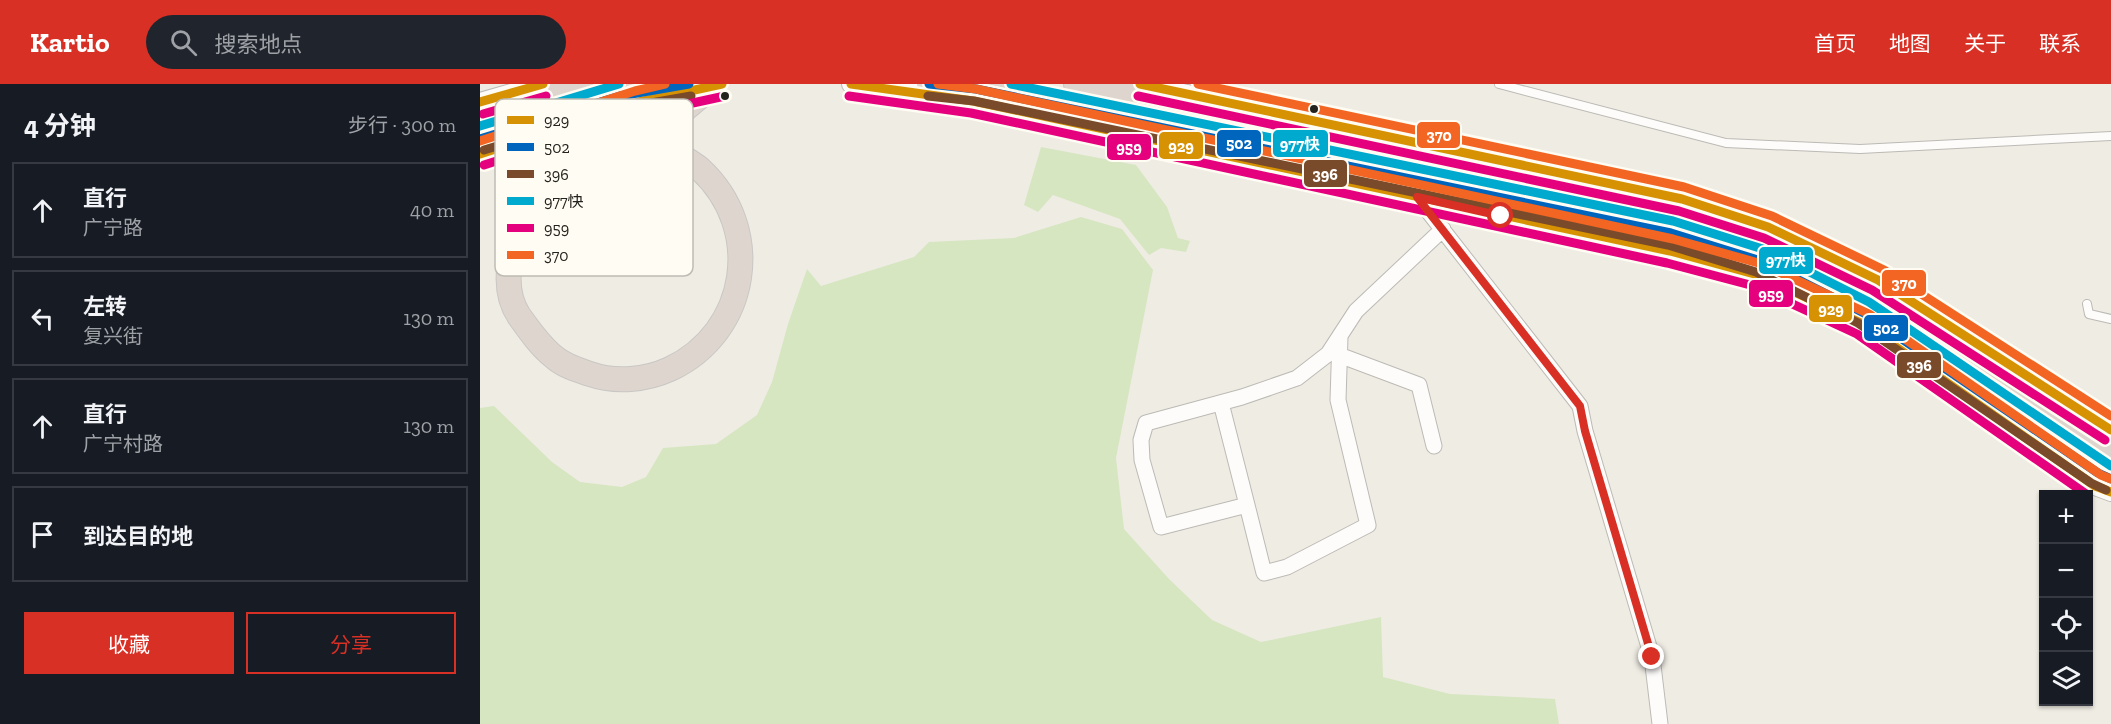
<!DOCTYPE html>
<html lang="zh">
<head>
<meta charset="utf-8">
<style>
  body { margin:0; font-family:"Zilla Slab","Noto Sans SC",serif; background:#20242c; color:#f1f3f6 }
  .controls { position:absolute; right:18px; bottom:18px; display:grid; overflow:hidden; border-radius:0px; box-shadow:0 2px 4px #0004 }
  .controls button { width:54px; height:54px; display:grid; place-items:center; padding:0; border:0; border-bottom:2px solid #363941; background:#171b24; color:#f1f3f6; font:30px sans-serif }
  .stop { position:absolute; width:18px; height:18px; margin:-14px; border:4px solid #d93025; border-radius:50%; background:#fff }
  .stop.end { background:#d93025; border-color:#fff; box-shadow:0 2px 6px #0008 }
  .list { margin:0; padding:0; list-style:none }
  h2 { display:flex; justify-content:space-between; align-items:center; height:78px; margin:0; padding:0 24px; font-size:26px }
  h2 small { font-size:20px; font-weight:400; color:#9ea1a6 }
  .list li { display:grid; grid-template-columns:39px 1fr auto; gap:18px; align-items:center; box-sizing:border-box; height:96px; margin:0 12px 12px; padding:0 12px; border:2px solid #363941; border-radius:0px }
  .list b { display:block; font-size:22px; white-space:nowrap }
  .list p { margin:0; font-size:20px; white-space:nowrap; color:#9ea1a6 }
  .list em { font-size:20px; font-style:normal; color:#9ea1a6 }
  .actions { display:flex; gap:12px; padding:18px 24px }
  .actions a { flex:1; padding:14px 0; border:2px solid #d93025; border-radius:0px; text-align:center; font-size:21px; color:#d93025 }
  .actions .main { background:#d93025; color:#fff }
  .icon { flex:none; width:33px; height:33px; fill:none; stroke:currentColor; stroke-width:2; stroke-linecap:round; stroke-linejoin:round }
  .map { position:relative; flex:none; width:1631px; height:640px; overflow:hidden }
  header { display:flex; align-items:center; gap:36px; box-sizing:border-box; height:84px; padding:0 30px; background:#d93025; color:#fff }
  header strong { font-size:28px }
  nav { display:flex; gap:33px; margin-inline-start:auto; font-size:21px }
  .search { width:420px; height:54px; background:#20242c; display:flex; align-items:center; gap:15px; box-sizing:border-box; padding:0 21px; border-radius:33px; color:#9ea1a6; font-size:22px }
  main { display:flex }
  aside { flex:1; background:#171b24 }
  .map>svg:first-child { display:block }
  .green { fill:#d6e6c0 }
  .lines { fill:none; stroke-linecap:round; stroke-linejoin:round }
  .service-casing { stroke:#bcbab4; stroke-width:10 }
  .minor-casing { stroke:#bcbab4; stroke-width:17 }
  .tertiary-casing { stroke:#bcbab4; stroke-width:20 }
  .trunk-casing { stroke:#c9c7c4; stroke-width:26 }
  .service { stroke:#fdfcfb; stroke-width:8 }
  .minor { stroke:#fdfcfb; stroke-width:15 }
  .tertiary { stroke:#fdfcfb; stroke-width:18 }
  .trunk { stroke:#ded6ce; stroke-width:24 }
  .trunk-bridge-casing { stroke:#c9c7c4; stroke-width:26; stroke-linecap:butt }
  .trunk-bridge { stroke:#ded6ce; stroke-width:24 }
  .bus-1-casing { stroke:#fffcf3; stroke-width:14 }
  .bus-2-casing { stroke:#fffcf3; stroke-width:14 }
  .bus-3-casing { stroke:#fffcf3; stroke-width:14 }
  .bus-4-casing { stroke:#fffcf3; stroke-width:14 }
  .bus-5-casing { stroke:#fffcf3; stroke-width:14 }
  .bus-6-casing { stroke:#fffcf3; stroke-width:14 }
  .bus-1 { stroke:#d79204; stroke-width:9 }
  .bus-2 { stroke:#0065bd; stroke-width:9 }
  .bus-3 { stroke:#7a4b2a; stroke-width:9 }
  .bus-4 { stroke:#00a9ce; stroke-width:9 }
  .bus-5 { stroke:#e5007d; stroke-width:9 }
  .bus-6 { stroke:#f26522; stroke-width:9 }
  .route { stroke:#d93025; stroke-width:8 }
  .bus-dot { fill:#24221d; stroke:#fffcf3; stroke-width:2 }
  .key { fill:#fffcf3; stroke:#bdbbb3; stroke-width:1.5 }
  .key-label { font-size:16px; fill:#24221d }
  .line-badge { stroke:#fffcf3; stroke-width:2 }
  .badge-label { font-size:16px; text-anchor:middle; font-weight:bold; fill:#fff }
</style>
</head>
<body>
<header>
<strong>Kartio</strong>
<div class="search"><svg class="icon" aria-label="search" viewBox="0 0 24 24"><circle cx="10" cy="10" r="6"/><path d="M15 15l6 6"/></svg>搜索地点</div>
<nav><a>首页</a><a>地图</a><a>关于</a><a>联系</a></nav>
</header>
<main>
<aside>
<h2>4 分钟<small>步行 · 300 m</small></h2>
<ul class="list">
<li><svg class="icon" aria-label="ahead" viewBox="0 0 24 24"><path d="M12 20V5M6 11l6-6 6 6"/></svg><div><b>直行</b><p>广宁路</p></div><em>40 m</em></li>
<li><svg class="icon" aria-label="left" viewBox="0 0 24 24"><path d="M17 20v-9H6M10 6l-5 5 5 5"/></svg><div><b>左转</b><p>复兴街</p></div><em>130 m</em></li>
<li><svg class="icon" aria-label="ahead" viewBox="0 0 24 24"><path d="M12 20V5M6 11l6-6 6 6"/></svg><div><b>直行</b><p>广宁村路</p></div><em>130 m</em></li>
<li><svg class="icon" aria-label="arrive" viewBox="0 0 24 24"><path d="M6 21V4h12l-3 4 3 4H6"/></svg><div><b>到达目的地</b></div></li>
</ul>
<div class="actions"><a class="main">收藏</a><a>分享</a></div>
</aside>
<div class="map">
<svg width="1631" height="640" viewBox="0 0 1631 640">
  <rect width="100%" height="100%" fill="#efece4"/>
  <path class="green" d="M561 63 656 81 687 123 698 154 710 157 706 168 681 164 669 171 640 135 573 111 558 128 544 121Z
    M601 133 642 145 673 186 636 374 644 445 689 495 732 536 781 558 901 533 903 593 970 610 1075 615 1079 640H0V324L14 322 72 378 100 398 142 403 166 393 183 364 236 360 277 331 292 298 308 240 327 185 341 202 434 173 449 158 534 154Z"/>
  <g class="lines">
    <g class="service-casing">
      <path id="service" d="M1019 0 1246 59 1380 65 1631 52
        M1607 220 1609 230 1631 235"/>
    </g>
    <g class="minor-casing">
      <path id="minor" d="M937 113 1100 322 1105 347 1172 573 1180 640
        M859 271 939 301 954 362
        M741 319 767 421 681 443 662 376 661 356 666 339 762 313 817 294 848 270 876 227 963 145
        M767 421 784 489 807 483 888 441 858 316 860 253"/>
    </g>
    <g class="tertiary-casing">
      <path id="tertiary" d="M371 0 493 17 1190 167 1278 191 1363 231
        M660 0 1202 115 1288 143 1398 196 1631 346
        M0 18 63 0
        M53 52 135 26
        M1545 354 1615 402 1631 408"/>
    </g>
    <g class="trunk-casing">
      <path id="trunk" d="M449 0 496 5 1191 149 1281 177 1384 229 1618 389 1631 395
        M596 0 1196 128 1283 156 1395 209 1631 365
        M0 34 110 0
        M0 55 140 12 209 0
        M198 70C205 75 214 80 220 85 285 145 269 248 190 285 166 296 136 299 110 290 98 286 84 282 74 273 60 262 49 246 39 232 22 206 27 166 46 143 55 132 69 122 81 114 113 89 148 68 181 44 199 31 216 15 234 1"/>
    </g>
    <use href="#service" class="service"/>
    <use href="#minor" class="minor"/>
    <use href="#tertiary" class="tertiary"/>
    <use href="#trunk" class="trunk"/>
    <g class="trunk-bridge-casing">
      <path id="trunk-bridge" d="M0 66 59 57 140 56 198 70"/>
    </g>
    <use href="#trunk-bridge" class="trunk-bridge"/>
    <g class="bus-1-casing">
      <path id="bus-1" d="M371 0 493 17 1190 167 1278 191 1383 240 1615 402 1631 408
        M660 0 1202 115 1288 143 1398 196 1631 346
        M0 18 63 0
        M0 70 159 18 242 0"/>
    </g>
    <g class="bus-2-casing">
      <path id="bus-2" d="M449 0 496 5 1191 149 1281 177 1384 229 1618 389 1631 395
        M0 55 140 12 209 0"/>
    </g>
    <g class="bus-3-casing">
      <path id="bus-3" d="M448 12 494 17 1188 161 1276 188 1378 239 1611 399 1626 406
        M4 66 143 24 211 12"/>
    </g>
    <g class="bus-4-casing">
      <path id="bus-4" d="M531 0 1193 137 1286 166 1389 218 1631 382
        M0 42 139 0"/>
    </g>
    <g class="bus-5-casing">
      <path id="bus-5" d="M369 12 491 29 1187 179 1274 202 1377 250 1606 410
        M658 12 1199 127 1284 154 1392 206 1625 356
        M3 30 66 12
        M4 81 162 30 245 12"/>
    </g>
    <g class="bus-6-casing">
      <path id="bus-6" d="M458 0 496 5 1193 155 1282 180 1389 230 1621 391 1631 395
        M718 0 1204 103 1292 132 1404 186 1631 332
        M0 57 155 7 185 0"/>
    </g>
    <use href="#bus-1" class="bus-1"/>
    <use href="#bus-2" class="bus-2"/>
    <use href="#bus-3" class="bus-3"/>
    <use href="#bus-4" class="bus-4"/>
    <use href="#bus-5" class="bus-5"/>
    <use href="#bus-6" class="bus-6"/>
  </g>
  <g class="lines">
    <path class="route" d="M1021 132 937 113 1100 322 1105 347 1172 573"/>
  </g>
  <g class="bus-dot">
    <circle cx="245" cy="12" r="5"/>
    <circle cx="834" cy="25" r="5"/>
  </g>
  <rect x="15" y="15" width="198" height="177" rx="9" class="key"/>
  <rect x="27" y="32" width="27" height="8" fill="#d79204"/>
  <rect x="27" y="59" width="27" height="8" fill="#0065bd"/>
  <rect x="27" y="86" width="27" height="8" fill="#7a4b2a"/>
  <rect x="27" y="113" width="27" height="8" fill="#00a9ce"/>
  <rect x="27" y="140" width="27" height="8" fill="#e5007d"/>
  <rect x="27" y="167" width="27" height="8" fill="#f26522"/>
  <g class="key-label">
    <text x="64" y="42">929</text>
    <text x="64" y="69">502</text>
    <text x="64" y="96">396</text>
    <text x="64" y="123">977快</text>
    <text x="64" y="150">959</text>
    <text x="64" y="177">370</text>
  </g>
  <g class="line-badge">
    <rect x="936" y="37" width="45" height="28" rx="6" fill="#f26522"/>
    <rect x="736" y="45" width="46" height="29" rx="6" fill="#0065bd"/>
    <rect x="792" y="45" width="57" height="29" rx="6" fill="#00a9ce"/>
    <rect x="678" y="47" width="46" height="29" rx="6" fill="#d79204"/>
    <rect x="626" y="49" width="46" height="28" rx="6" fill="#e5007d"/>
    <rect x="823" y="75" width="45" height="29" rx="6" fill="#7a4b2a"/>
    <rect x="1278" y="162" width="56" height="29" rx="6" fill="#00a9ce"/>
    <rect x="1401" y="185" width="46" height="28" rx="6" fill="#f26522"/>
    <rect x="1268" y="195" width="46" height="29" rx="6" fill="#e5007d"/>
    <rect x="1328" y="210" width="45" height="29" rx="6" fill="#d79204"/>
    <rect x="1383" y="230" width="46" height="28" rx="6" fill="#0065bd"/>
    <rect x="1416" y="267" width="46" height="28" rx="6" fill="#7a4b2a"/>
  </g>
  <g class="badge-label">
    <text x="959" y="57">370</text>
    <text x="759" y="65">502</text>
    <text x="820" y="66">977快</text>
    <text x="701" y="68">929</text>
    <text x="649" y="69">959</text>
    <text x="845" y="96">396</text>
    <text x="1306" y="182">977快</text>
    <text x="1424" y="205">370</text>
    <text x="1291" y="216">959</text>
    <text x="1351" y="231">929</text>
    <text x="1406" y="250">502</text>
    <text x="1439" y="287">396</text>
  </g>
</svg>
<div class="controls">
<button>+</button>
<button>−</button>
<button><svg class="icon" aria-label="locate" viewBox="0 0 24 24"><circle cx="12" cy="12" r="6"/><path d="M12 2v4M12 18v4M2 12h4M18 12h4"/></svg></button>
<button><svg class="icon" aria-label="layers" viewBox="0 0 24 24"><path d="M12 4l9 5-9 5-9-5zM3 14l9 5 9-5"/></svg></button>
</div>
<div class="stop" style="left:1021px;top:132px"></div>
<div class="stop end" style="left:1172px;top:573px"></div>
</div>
</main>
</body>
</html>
